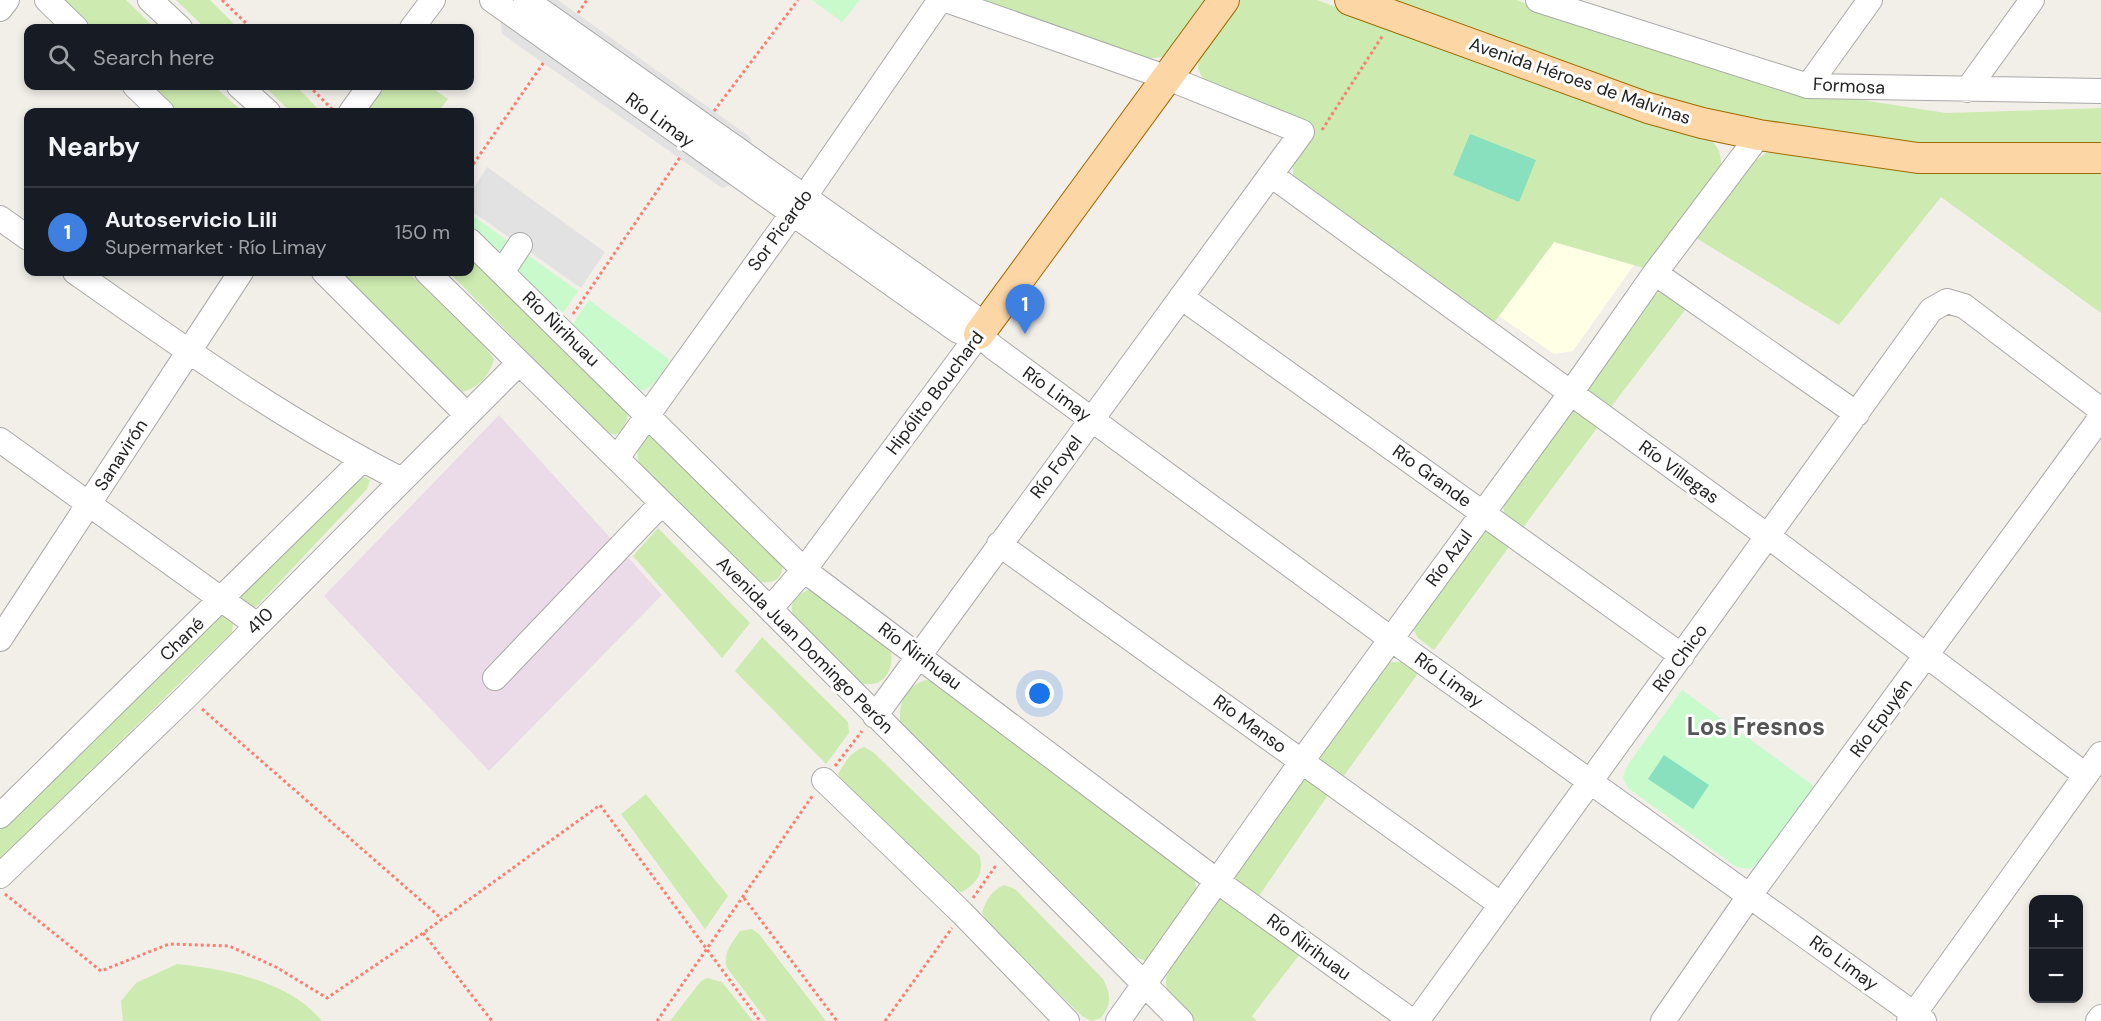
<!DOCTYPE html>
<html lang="en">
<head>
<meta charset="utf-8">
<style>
  body { margin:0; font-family:"DM Sans",sans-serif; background:#20242c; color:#f1f3f6 }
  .controls { position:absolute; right:18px; bottom:18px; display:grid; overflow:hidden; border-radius:12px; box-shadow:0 3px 9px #0003 }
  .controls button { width:54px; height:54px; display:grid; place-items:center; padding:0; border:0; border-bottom:2px solid #363941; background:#171b24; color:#f1f3f6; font:30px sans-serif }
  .you { position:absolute; left:1040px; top:694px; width:21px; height:21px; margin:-15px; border:4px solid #fff; border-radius:50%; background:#1a73e8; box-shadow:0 0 0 9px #1a73e833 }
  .badge { display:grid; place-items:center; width:39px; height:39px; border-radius:50%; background:#1a73e8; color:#fff; font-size:20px; font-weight:700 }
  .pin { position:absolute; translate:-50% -50px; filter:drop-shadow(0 2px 3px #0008) }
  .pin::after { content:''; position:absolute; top:32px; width:21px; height:18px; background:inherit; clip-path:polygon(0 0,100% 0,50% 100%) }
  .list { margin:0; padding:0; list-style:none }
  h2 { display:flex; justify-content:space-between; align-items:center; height:78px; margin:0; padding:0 24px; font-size:26px }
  h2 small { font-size:20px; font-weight:400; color:#9ea1a6 }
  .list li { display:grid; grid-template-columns:39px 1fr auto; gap:18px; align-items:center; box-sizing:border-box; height:90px; padding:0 24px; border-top:2px solid #363941 }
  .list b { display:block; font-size:22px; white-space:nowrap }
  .list p { margin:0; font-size:20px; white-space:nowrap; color:#9ea1a6 }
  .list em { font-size:20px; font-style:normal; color:#9ea1a6 }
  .icon { flex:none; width:33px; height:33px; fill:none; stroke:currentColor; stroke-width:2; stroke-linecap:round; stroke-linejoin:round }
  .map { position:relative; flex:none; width:2101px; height:1021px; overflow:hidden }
  .search { position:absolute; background:#171b24; box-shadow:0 3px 9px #0003; left:24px; top:24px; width:450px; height:66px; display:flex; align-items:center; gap:15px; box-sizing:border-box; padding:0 21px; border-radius:12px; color:#9ea1a6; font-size:22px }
  .panel { position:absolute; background:#171b24; box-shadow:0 3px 9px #0003; left:24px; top:108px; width:450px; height:168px; border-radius:12px }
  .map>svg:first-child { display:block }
  .industrial { fill:#ebdbe8 }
  .education { fill:#ffffe5 }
  .grass { fill:#cdebb0 }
  .park { fill:#c8facc }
  .pitch { fill:#88e0be }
  .parking { fill:#e2e2e2 }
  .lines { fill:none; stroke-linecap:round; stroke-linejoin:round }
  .minor-casing { stroke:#a9a9a9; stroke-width:26 }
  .major-casing { stroke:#a06b00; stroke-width:32 }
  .path { stroke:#fa8072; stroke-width:3; stroke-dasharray:3 3; stroke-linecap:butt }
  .minor { stroke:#fff; stroke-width:24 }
  .major { stroke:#fcd6a4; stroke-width:30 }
  .labels { text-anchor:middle; stroke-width:6; stroke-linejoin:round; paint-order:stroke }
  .street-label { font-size:18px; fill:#222; stroke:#fff }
  .district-label { font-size:24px; font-weight:bold; fill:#555; stroke:#fff }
</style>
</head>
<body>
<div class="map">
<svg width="2101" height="1021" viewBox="0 0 2101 1021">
  <rect width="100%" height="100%" fill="#f2efe9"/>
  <path class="industrial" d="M499 415 662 595 489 771 324 596Z"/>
  <path class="education" d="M1554 242 1634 265 1573 351 1554 354 1499 316Z"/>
  <path class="grass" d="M59 0H126L155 28H89Z
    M176 0H210L238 28H205Z
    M985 0H1210L1177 46 1162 57 1142 59Z
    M1239 0H1317L1657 127C1688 133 1728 130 1720 173L1644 268 1554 242 1493 324 1293 177V165L1314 136 1309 124 1206 84 1198 69 1199 56Z
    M1381 0H1517L1549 13 1810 92 1946 113 2101 108V148L1909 147 1684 108Z
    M147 86H214L243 112H175Z
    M264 86H296L321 112H291Z
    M386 86H429L448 99 438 112H367Z
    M1782 151 2101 169V313L1941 197 1839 325 1696 238 1752 163 1766 153Z
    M470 254 624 405 628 416 622 431 615 435 604 431 449 272H470Z
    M336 272H408L485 347 494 359C490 375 477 390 460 392Z
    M1662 292 1688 306 1608 411C1596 401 1587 396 1589 380L1654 295Z
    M1575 411 1584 412 1600 424 1522 529 1504 515 1503 499 1565 416Z
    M653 435 783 564C782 583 769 585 753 580L640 467C636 455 637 448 644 437Z
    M359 474 370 480 367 489 256 607H245L239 602V593Z
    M658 528 750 623 722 658 633 556Z
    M1486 530 1511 544 1434 650 1418 638 1413 629Z
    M811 589 889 644C898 670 881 694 854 680 844 674 835 662 827 654 810 638 767 604 811 589Z
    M219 612 234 618 232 632 0 859V823Z
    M762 637 848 722 849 733 826 764 735 671Z
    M1391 662H1402L1419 672 1343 777 1323 763 1320 757 1383 667Z
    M926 680 937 682 1194 873 1197 895 1146 961 1130 955 901 729C897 707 903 687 926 680Z
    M864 747 873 752 979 855C985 872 977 883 962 892L952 890 844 785 838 774C845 761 851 752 864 747Z
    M1306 778 1330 792 1255 902 1235 888 1232 872 1298 782Z
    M646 794 728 896 705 929 621 814Z
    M1004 885 1015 889 1103 979C1111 995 1112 1003 1101 1018L1091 1021 1082 1016 987 924 982 912C987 899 991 891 1004 885Z
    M1221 897 1303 950 1252 1016 1257 1021H1194C1183 1011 1168 999 1166 984 1163 964 1200 922 1213 904Z
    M752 929 759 934 826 1021H767L727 968C722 954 732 943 740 931Z
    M177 964C225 969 290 981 322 1021H123L121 1001 136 983Z
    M707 978 722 982 753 1021H670L701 981Z"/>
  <path class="park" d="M812 0H860L842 22Z
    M470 214 578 291 559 319 470 231Z
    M589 300 670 360C660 374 652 396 632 389L569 330Z
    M1682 690 1814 786 1759 862 1750 869 1736 867 1628 788 1623 778 1627 766Z"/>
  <path class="pitch" d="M1470 134 1536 160 1519 202 1453 175Z
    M1664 755 1709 785 1693 809 1648 779Z"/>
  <path class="parking" d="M536 0H558L750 137 755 154Z
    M500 14 737 183 722 188 502 34Z
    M487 167 605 252 581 288 470 210V194Z"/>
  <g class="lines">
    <g class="minor-casing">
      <path id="minor" d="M47 0 76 28
        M150 0 180 28
        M492 0 958 331 979 334
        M526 0 973 316 979 334 993 347 1391 639 1924 1021
        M1538 0 1808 86 2101 91
        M0 9 7 0
        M412 28 433 0
        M135 86 162 112
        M239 86 268 112
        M1808 86 1870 0
        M1967 90 2032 0
        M351 112 370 86
        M1271 175 1769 537 2084 774
        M0 218 28 238
        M470 241 804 570 1217 881 1412 1021
        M75 272C180 346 287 422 402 480
        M324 272 466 414
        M427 272 770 609 1181 1021
        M502 272 520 245
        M1655 273 1857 414
        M1181 297 1682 656
        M0 440 257 625
        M617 458 805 196 940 0
        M999 544 1500 904
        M770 609 804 570 979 334
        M0 639 241 272
        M495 678 662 503
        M875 716 1302 132 1168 78 946 0
        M824 780 962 913 1067 1021
        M0 816 362 460
        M0 876 187 696 518 364
        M1118 1021 1302 761 1570 394 1655 273 1759 135
        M1417 1021 1931 310 1947 301 1964 306 2101 410
        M1663 1021 1750 895 2101 417
        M1909 1021 2101 754
        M2098 1021 2101 1017"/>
    </g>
    <g class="major-casing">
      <path id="major" d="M1350 0 1648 108 1702 123 1759 135 1918 158H2101
        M979 334 1224 0"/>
    </g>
    <path class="path" d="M222 0 251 28
      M578 13 587 0
      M309 86 332 109
      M714 111 798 0
      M1322 130 1383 35
      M470 169 544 62
      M573 314 681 156
      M202 709 442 919
      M835 766 862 731
      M5 894 101 971 169 944 229 946 276 967 327 998 423 933 600 805 760 1021
      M744 898 837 1021
      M973 898 997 864
      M423 933 492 1021
      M657 1021 813 795
      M885 1021 952 928"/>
    <use href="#minor" class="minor"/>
    <use href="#major" class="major"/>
  </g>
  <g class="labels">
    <g class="street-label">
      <text transform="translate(1580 81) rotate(19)" y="6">Avenida Héroes de Malvinas</text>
      <text transform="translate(1849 86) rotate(3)" y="6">Formosa</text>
      <text transform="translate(660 120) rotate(36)" y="6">Río Limay</text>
      <text transform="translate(780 230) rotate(-54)" y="6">Sor Picardo</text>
      <text transform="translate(561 329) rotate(44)" y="6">Río Ñirihuau</text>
      <text transform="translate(935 393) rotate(-53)" y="6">Hipólito Bouchard</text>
      <text transform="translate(1057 394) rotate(36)" y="6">Río Limay</text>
      <text transform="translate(121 455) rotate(-57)" y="6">Sanavirón</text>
      <text transform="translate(1056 467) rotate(-53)" y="6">Río Foyel</text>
      <text transform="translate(1679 472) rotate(36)" y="6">Río Villegas</text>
      <text transform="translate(1432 476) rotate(36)" y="6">Río Grande</text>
      <text transform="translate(1449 558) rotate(-54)" y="6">Río Azul</text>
      <text transform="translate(260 621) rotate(-45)" y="6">410</text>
      <text transform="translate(182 639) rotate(-44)" y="6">Chané</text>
      <text transform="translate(805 645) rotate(45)" y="6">Avenida Juan Domingo Perón</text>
      <text transform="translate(920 656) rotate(37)" y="6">Río Ñirihuau</text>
      <text transform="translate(1680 658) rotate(-54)" y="6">Río Chico</text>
      <text transform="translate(1449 680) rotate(36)" y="6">Río Limay</text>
      <text transform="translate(1881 718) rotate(-54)" y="6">Río Epuyén</text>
      <text transform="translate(1250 724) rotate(36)" y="6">Río Manso</text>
      <text transform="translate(1309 947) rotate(36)" y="6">Río Ñirihuau</text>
      <text transform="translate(1844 963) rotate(36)" y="6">Río Limay</text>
    </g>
    <g class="district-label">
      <text x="1756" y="735">Los Fresnos</text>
    </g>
  </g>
</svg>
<div class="controls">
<button>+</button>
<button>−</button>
</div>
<div class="you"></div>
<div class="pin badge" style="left:1025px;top:334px;background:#3f7fe0">1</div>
<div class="search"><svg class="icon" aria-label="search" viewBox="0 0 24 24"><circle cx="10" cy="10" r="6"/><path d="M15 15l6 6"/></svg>Search here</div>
<section class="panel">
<h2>Nearby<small></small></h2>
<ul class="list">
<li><span class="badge" style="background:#3f7fe0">1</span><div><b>Autoservicio Lili</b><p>Supermarket · Río Limay</p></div><em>150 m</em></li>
</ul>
</section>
</div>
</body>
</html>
